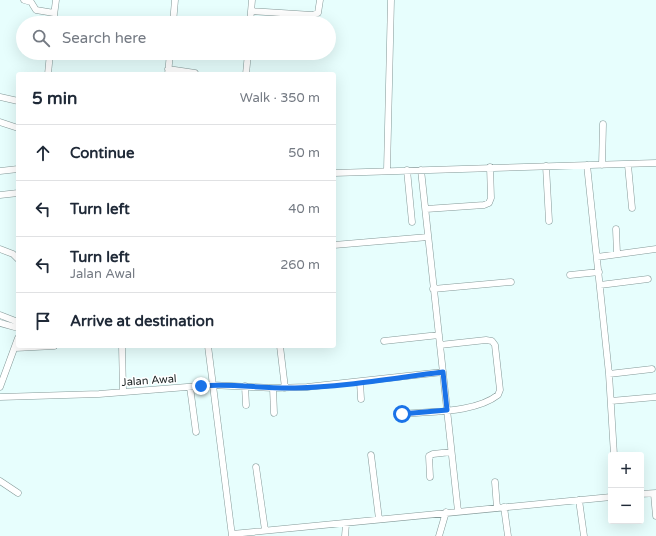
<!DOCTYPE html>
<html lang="en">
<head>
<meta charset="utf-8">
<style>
  body { margin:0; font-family:"Varela Round",sans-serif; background:#f2f2f3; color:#1f2937 }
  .controls { position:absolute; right:12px; bottom:12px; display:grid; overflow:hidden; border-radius:4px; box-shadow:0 4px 16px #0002 }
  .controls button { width:36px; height:36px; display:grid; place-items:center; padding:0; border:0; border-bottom:1px solid #e0e1e3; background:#fff; color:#1f2937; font:20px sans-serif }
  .stop { position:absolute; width:12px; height:12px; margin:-9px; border:3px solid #1a73e8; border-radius:50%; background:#fff }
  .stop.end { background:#1a73e8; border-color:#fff; box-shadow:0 1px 4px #0008 }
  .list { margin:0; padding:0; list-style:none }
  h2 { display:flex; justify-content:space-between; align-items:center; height:52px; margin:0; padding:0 16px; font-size:17px }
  h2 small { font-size:13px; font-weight:400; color:#747a83 }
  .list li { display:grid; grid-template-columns:26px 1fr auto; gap:12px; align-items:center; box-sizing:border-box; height:56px; padding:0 16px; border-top:1px solid #e0e1e3 }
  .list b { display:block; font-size:15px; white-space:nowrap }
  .list p { margin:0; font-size:13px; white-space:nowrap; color:#747a83 }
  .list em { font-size:13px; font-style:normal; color:#747a83 }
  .icon { flex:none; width:22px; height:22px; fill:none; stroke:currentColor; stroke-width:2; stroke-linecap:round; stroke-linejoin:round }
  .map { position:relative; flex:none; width:656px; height:536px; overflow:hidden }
  .search { position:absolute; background:#fff; box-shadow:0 4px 16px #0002; left:16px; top:16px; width:320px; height:44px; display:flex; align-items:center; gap:10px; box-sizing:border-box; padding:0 14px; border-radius:22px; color:#747a83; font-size:15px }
  .panel { position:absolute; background:#fff; box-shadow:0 4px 16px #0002; left:16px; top:72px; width:320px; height:276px; border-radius:4px }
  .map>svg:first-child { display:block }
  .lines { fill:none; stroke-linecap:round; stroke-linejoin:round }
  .minor-casing { stroke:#849998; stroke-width:7 }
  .minor { stroke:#fff; stroke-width:6 }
  .route { stroke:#1a73e8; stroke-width:5 }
  .labels { text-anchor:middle; stroke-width:3; stroke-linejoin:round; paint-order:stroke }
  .street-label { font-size:11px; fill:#192121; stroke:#fff }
</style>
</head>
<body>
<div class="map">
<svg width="656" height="536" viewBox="0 0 656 536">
  <rect width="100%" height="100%" fill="#e7fefd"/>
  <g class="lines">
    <g class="minor-casing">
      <path id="minor" d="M24 0 31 2 36 10 54 13
        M251 11 312 15 318 13 320 0
        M53 23 56 0
        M173 23 175 0
        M250 23 252 0
        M168 69 195 73
        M48 74 50 53
        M168 74 170 53
        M246 74 248 53
        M0 97 18 101
        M0 122 18 128
        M587 165 609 374 614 455
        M602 165 603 124
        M628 165 632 208
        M546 166 549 221
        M387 170 391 0
        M407 170 412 222
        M421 170 458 511
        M0 171 18 169
        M334 173 656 163
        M0 195 18 193
        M426 209 484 205 489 203 491 198 490 167
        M616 229 617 254
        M334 245 428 237
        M0 249 13 254 18 259
        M597 257 656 249
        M570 275 599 272
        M600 285 648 279
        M433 289 511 282
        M0 315 18 322
        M0 323 18 328
        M384 341 439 335
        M122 346 123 391
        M208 346 232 536
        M280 346 285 388
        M15 348 54 346
        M609 374 652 369
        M360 382 361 399
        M245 386 246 405
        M0 387 18 338
        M190 387 196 432
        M273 388 274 413
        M0 397 99 394 212 385 273 388 307 387 443 372
        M611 401 656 397
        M402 414C431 411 475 413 498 395L500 390 495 345 492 341 486 340 440 345
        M371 455 379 519
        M256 467 265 530
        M430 477 429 456 433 454 451 452
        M0 481 18 493
        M495 482 497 508
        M641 494 656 493
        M654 494 656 516
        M579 500 584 536
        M504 507 508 536
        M232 534 611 497
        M345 536 346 524
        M439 536 446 512"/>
    </g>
    <use href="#minor" class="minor"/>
  </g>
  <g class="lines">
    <path class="route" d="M201 386C232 383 263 389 295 388 344 387 394 378 443 372L447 410 402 414"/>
  </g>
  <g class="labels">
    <g class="street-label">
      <text transform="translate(149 380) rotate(-4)" y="4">Jalan Awal</text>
    </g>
  </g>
</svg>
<div class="controls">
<button>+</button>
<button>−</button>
</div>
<div class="stop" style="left:402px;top:414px"></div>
<div class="stop end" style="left:201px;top:386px"></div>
<div class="search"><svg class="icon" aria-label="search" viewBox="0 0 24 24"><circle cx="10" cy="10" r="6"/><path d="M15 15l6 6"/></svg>Search here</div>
<section class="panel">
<h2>5 min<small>Walk · 350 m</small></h2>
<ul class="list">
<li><svg class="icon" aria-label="ahead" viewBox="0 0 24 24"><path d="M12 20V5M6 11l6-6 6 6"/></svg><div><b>Continue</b></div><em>50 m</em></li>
<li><svg class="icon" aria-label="left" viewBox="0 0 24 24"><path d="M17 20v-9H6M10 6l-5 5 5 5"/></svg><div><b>Turn left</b></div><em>40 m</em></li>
<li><svg class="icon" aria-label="left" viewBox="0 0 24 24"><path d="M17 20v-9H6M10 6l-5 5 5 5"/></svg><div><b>Turn left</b><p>Jalan Awal</p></div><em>260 m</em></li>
<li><svg class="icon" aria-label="arrive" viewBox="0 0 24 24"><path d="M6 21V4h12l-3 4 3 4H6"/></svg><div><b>Arrive at destination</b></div></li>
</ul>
</section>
</div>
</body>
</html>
